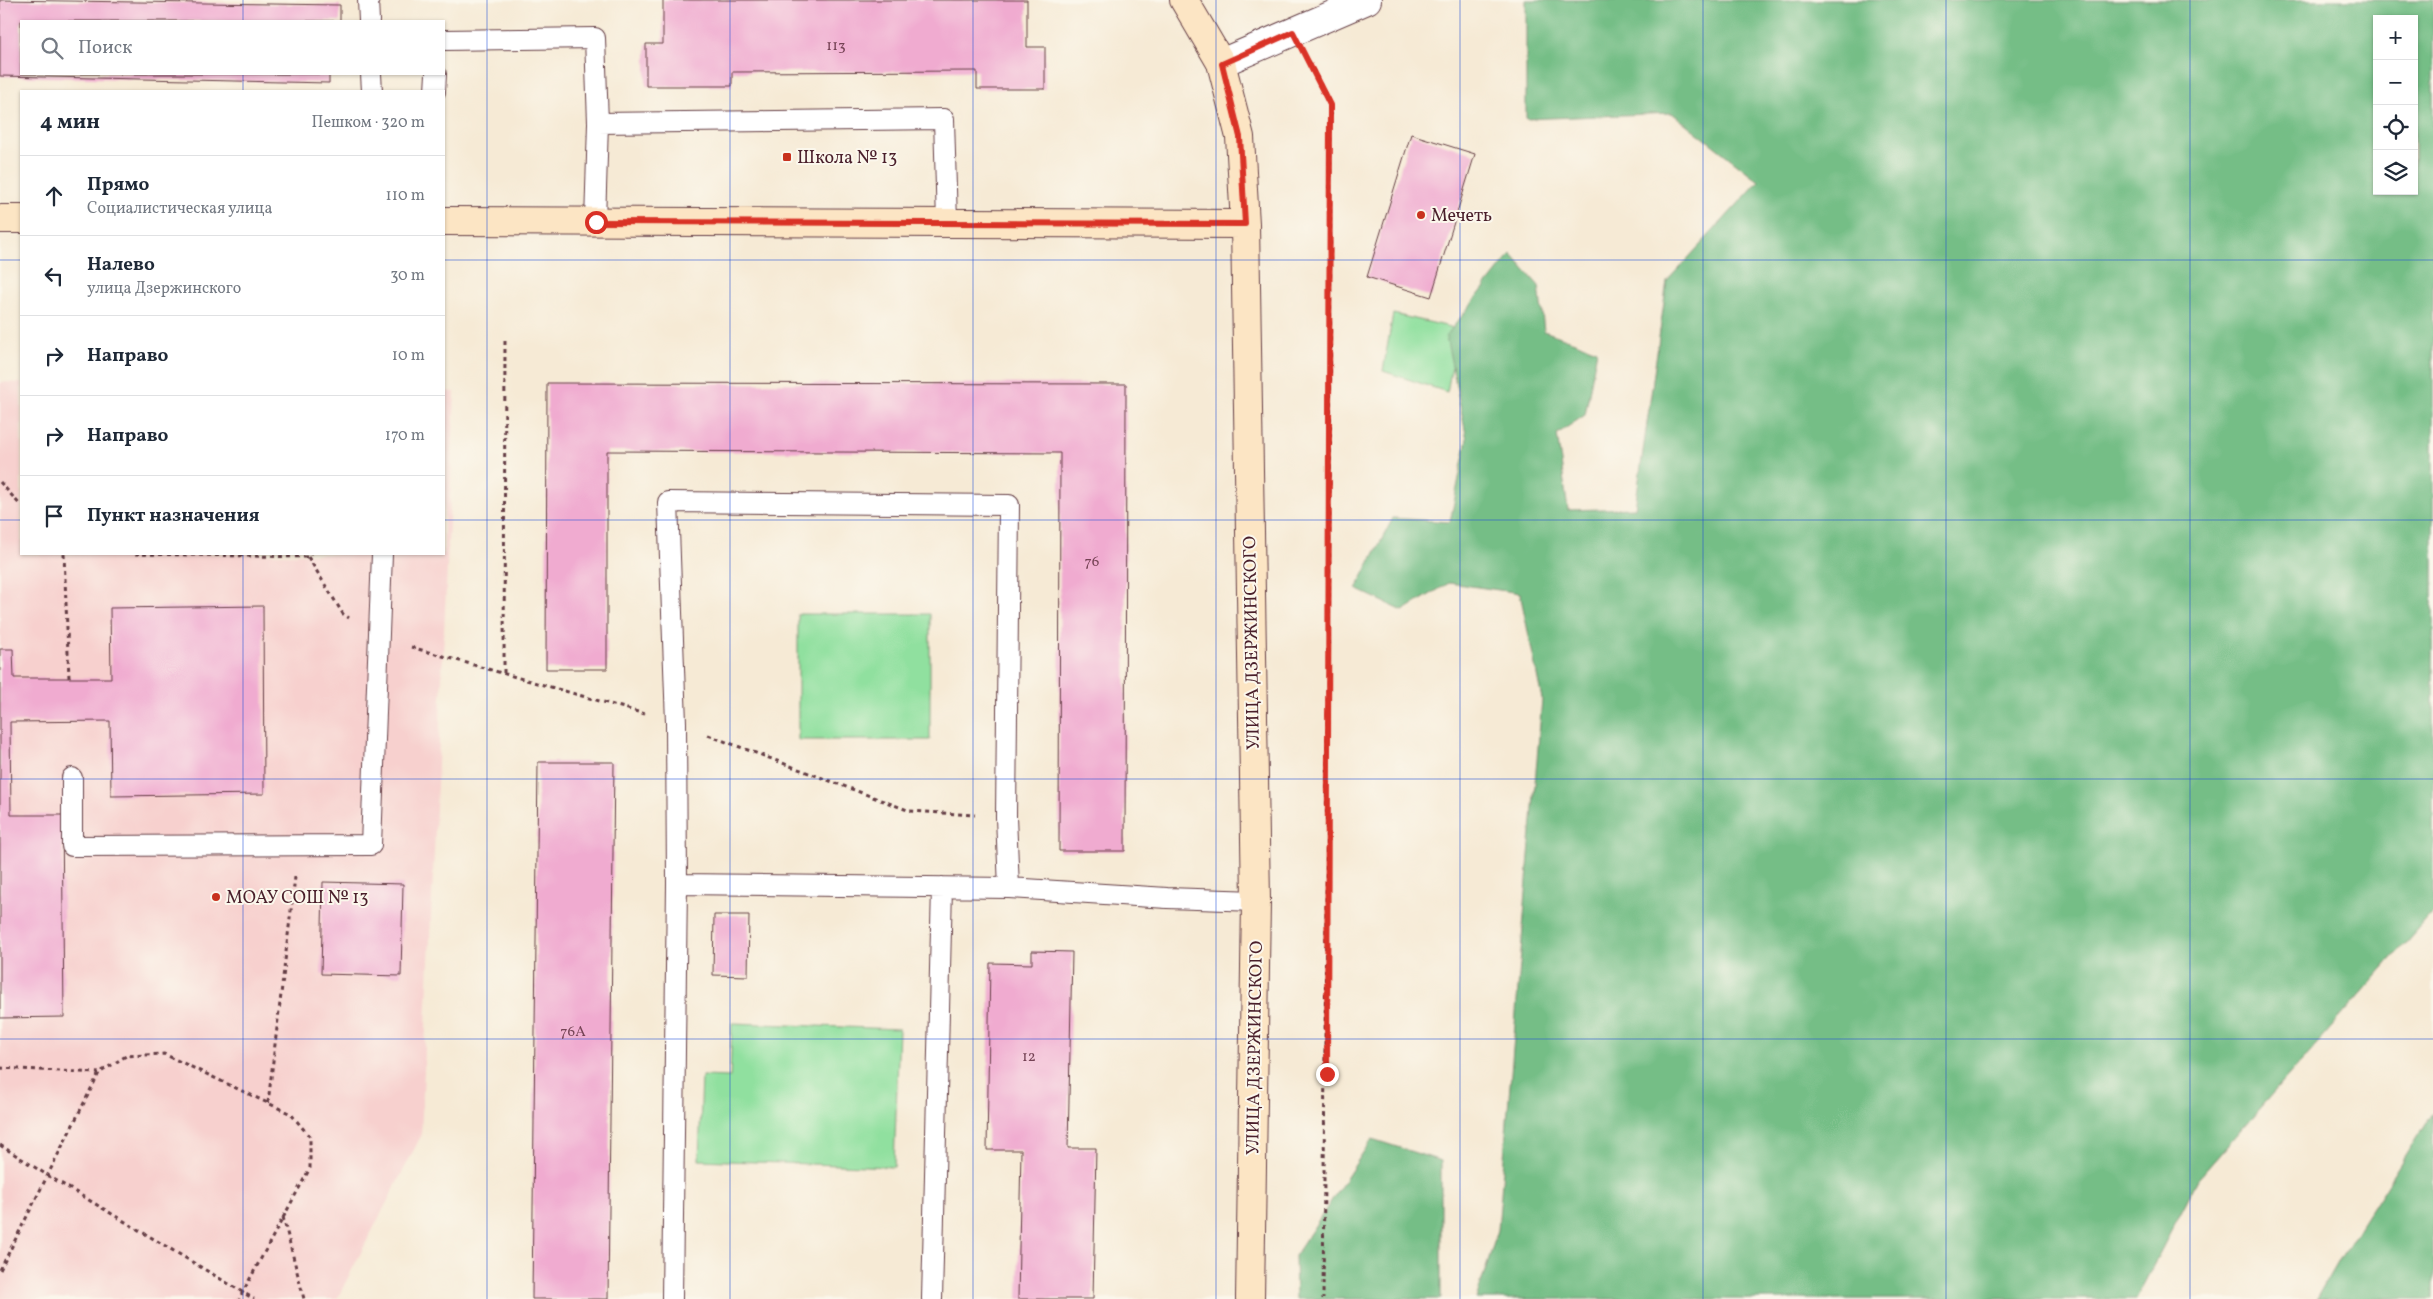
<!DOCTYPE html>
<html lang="ru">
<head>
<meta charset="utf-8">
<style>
  body { margin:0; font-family:Vollkorn,serif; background:#f2f2f3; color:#1f2937 }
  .controls { position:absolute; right:15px; top:15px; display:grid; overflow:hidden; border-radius:0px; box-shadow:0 1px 4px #0004 }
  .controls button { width:45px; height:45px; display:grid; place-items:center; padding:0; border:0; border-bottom:1px solid #e0e1e3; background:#fff; color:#1f2937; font:25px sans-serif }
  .stop { position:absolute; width:15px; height:15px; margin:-11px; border:4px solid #d93025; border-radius:50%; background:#fff }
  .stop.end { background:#d93025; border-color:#fff; box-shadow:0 1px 5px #0008 }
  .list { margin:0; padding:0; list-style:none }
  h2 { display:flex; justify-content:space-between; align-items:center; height:65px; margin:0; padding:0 20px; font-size:21px }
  h2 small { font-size:16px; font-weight:400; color:#747a83 }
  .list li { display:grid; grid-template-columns:32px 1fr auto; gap:15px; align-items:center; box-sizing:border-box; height:80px; padding:0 20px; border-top:1px solid #e0e1e3 }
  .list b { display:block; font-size:19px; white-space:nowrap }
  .list p { margin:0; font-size:16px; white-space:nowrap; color:#747a83 }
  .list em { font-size:16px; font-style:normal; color:#747a83 }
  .icon { flex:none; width:28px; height:28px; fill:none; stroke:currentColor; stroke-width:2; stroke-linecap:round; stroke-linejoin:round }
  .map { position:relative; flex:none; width:2433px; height:1299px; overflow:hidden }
  .search { position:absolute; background:#fff; box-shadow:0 1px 4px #0004; left:20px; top:20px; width:425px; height:55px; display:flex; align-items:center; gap:12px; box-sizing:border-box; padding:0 18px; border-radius:0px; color:#747a83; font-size:19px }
  .panel { position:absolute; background:#fff; box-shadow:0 1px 4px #0004; left:20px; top:90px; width:425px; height:465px; border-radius:0px }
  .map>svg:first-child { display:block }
  .built { fill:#f7d0ce }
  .green { fill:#90e09f; stroke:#6d8065 }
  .forest { fill:#74be86; stroke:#5f6e58; fill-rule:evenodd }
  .building { fill:#f0abd0 }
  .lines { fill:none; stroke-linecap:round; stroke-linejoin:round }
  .service-casing { stroke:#643d44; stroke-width:22 }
  .minor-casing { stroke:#643d44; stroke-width:30 }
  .secondary-casing { stroke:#643d44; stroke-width:30 }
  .path { stroke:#643d44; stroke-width:3; stroke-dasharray:4 4; stroke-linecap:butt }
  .service { stroke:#fff; stroke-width:20 }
  .minor { stroke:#fff; stroke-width:28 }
  .secondary { stroke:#fce5c4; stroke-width:28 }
  .route { stroke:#d93025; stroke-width:6 }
  .grid { fill:none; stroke:#1d4ed8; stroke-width:1; stroke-opacity:0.55 }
  .poi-dot { fill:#c8321e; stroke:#fbf7ec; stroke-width:2 }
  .labels { text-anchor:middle; stroke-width:4; stroke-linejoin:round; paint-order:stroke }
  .number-label { font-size:15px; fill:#744254 }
  .poi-label { font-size:18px; fill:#4a1f2b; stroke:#fbf7ec; text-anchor:start }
  .street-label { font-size:18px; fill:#4a1f2b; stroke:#fbf7ec }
</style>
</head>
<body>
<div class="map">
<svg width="2433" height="1299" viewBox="0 0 2433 1299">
  <rect width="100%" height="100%" fill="#fbf7ec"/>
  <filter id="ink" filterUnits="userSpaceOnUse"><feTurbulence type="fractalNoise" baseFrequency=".02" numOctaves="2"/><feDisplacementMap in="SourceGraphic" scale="10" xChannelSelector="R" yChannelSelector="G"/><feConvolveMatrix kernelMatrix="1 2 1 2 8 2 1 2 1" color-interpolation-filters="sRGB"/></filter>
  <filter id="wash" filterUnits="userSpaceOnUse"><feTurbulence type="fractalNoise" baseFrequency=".0096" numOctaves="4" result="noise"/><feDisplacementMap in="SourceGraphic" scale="20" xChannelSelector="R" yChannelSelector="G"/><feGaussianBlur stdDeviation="1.12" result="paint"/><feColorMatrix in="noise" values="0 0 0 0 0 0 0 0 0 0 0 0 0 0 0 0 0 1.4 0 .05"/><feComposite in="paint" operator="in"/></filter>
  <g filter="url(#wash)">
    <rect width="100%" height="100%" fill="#f6ead5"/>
    <path class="built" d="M0 382 21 383V554H444V391L455 392 421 1136 337 1299H0Z"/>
    <path class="green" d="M1393 314 1459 329 1447 392 1383 371Z
      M798 614H930V740H798Z
      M732 1023 899 1029 894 1167 699 1160 702 1076 730 1077Z"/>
    <path class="forest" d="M1526 0H2433V912L2198 1179 2136 1299H1476L1498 1230 1542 699 1520 593 1449 583 1403 611 1356 589 1393 518 1450 522 1467 439 1446 336 1511 254 1539 286 1544 331 1597 350 1585 415 1557 434 1568 510 1635 508 1667 281 1759 181 1672 113 1526 119ZM2377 19H2414V191H2377Z
      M2433 1112V1299H2317L2344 1252Z
      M1372 1139 1441 1161V1299H1296L1295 1256Z"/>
    <g id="blocks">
      <path class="building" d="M0 0 340 5V21H21V74H329V83L0 76Z
        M663 0H1027V47H1045V89H977V71L732 72V86H646V44H663Z
        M1411 134 1475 154 1431 297 1367 277Z
        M547 383 1126 384 1125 851H1059L1060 453 607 451V669H546Z
        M263 606 264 794 111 796 110 721 10 722 11 815H62L64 1017 0 1018V649H13L14 678H111L110 608Z
        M538 762H614L608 1299H532Z
        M323 882 403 884 401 976 321 974Z
        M714 915H749L748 976 713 975Z
        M1032 951 1072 952 1068 1148H1096L1093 1299H1018L1021 1150H987L990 963 1032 964Z"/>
    </g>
  </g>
  <g filter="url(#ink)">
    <use href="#blocks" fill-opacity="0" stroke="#643d44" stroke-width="1"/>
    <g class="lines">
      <g class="service-casing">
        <path id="service" d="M368 0 369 21
          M444 40 595 38 598 123 595 222
          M371 74 372 91
          M435 91 436 74
          M598 123 944 119 947 223
          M72 778V846L371 845 382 554
          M677 884 1009 888
          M672 1299 677 884 676 723 668 502 1009 505 1006 817 1009 888 1167 898 1256 901
          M932 1299 942 887"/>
      </g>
      <g class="minor-casing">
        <path id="minor" d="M1221 63 1367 0"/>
      </g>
      <g class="secondary-casing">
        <path id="secondary" d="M1184 0 1221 63 1240 137 1245 224 1256 901 1250 1299
          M0 219H21
          M444 221 1245 224"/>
      </g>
      <path class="path" d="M1309 62 1330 105V445L1323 1299
        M0 482 21 506
        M64 554 69 678
        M135 554 308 557 311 554
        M308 557 343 614 349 618
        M411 647 645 714
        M504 673 505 338
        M708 735 910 811 975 815
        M0 1068 99 1073
        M268 1103 295 877
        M0 1145 47 1175 254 1299
        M283 1217 304 1299
        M0 1270 99 1073 126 1056 164 1054 291 1114 310 1137V1168L239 1299"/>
      <use href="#service" class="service"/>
      <use href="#minor" class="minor"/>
      <use href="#secondary" class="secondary"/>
    </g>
  </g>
  <g class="lines" filter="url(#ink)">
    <path class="route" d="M596 222 1245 224 1240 137 1222 64 1293 32 1330 105 1327 1074"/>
  </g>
  <path class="grid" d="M243 0V21M487 0V1299M730 0V1299M973 0V1299M1216 0V1299M1460 0V1299M1703 0V1299M1946 0V1299M2190 0V1299M243 74V91M0 260H21M444 260H2433M0 520H21M444 520H2433M243 554V1299M0 779H2433M0 1039H2433"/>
  <g class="poi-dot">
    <rect x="782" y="152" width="10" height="10" rx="2.5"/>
    <circle cx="1421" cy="215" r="5"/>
    <circle cx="216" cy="897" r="5"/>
  </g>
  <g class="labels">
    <g class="number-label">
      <text x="836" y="50">113</text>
      <text x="1092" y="566">76</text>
      <text x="573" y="1036">76А</text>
      <text x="1029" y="1061">12</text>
    </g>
    <g class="poi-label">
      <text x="797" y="163">Школа № 13</text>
      <text x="1431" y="221">Мечеть</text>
      <text x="226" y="903">МОАУ СОШ № 13</text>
    </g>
    <g class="street-label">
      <text transform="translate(1251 643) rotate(-91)" y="6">УЛИЦА ДЗЕРЖИНСКОГО</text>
      <text transform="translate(1254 1048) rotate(-89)" y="6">УЛИЦА ДЗЕРЖИНСКОГО</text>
    </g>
  </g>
</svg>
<div class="controls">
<button>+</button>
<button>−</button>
<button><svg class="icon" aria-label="locate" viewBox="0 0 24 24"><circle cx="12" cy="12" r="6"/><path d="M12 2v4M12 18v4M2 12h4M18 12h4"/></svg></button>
<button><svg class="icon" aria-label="layers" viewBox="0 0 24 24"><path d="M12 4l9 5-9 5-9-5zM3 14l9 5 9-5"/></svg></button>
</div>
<div class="stop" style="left:596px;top:222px"></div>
<div class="stop end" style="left:1327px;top:1074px"></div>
<div class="search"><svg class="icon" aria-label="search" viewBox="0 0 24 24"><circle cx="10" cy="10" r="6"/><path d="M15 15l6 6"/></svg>Поиск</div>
<section class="panel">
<h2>4 мин<small>Пешком · 320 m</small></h2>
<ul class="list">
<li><svg class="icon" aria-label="ahead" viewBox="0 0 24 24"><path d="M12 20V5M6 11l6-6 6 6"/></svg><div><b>Прямо</b><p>Социалистическая улица</p></div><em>110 m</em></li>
<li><svg class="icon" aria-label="left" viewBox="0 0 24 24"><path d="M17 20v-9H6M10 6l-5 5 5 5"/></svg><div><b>Налево</b><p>улица Дзержинского</p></div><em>30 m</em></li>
<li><svg class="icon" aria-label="right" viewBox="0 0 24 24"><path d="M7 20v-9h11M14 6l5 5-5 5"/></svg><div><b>Направо</b></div><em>10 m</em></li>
<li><svg class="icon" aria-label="right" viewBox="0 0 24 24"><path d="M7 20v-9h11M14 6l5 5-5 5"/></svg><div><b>Направо</b></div><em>170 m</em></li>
<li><svg class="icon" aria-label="arrive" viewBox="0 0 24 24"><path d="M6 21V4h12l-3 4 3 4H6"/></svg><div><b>Пункт назначения</b></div></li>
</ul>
</section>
</div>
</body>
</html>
